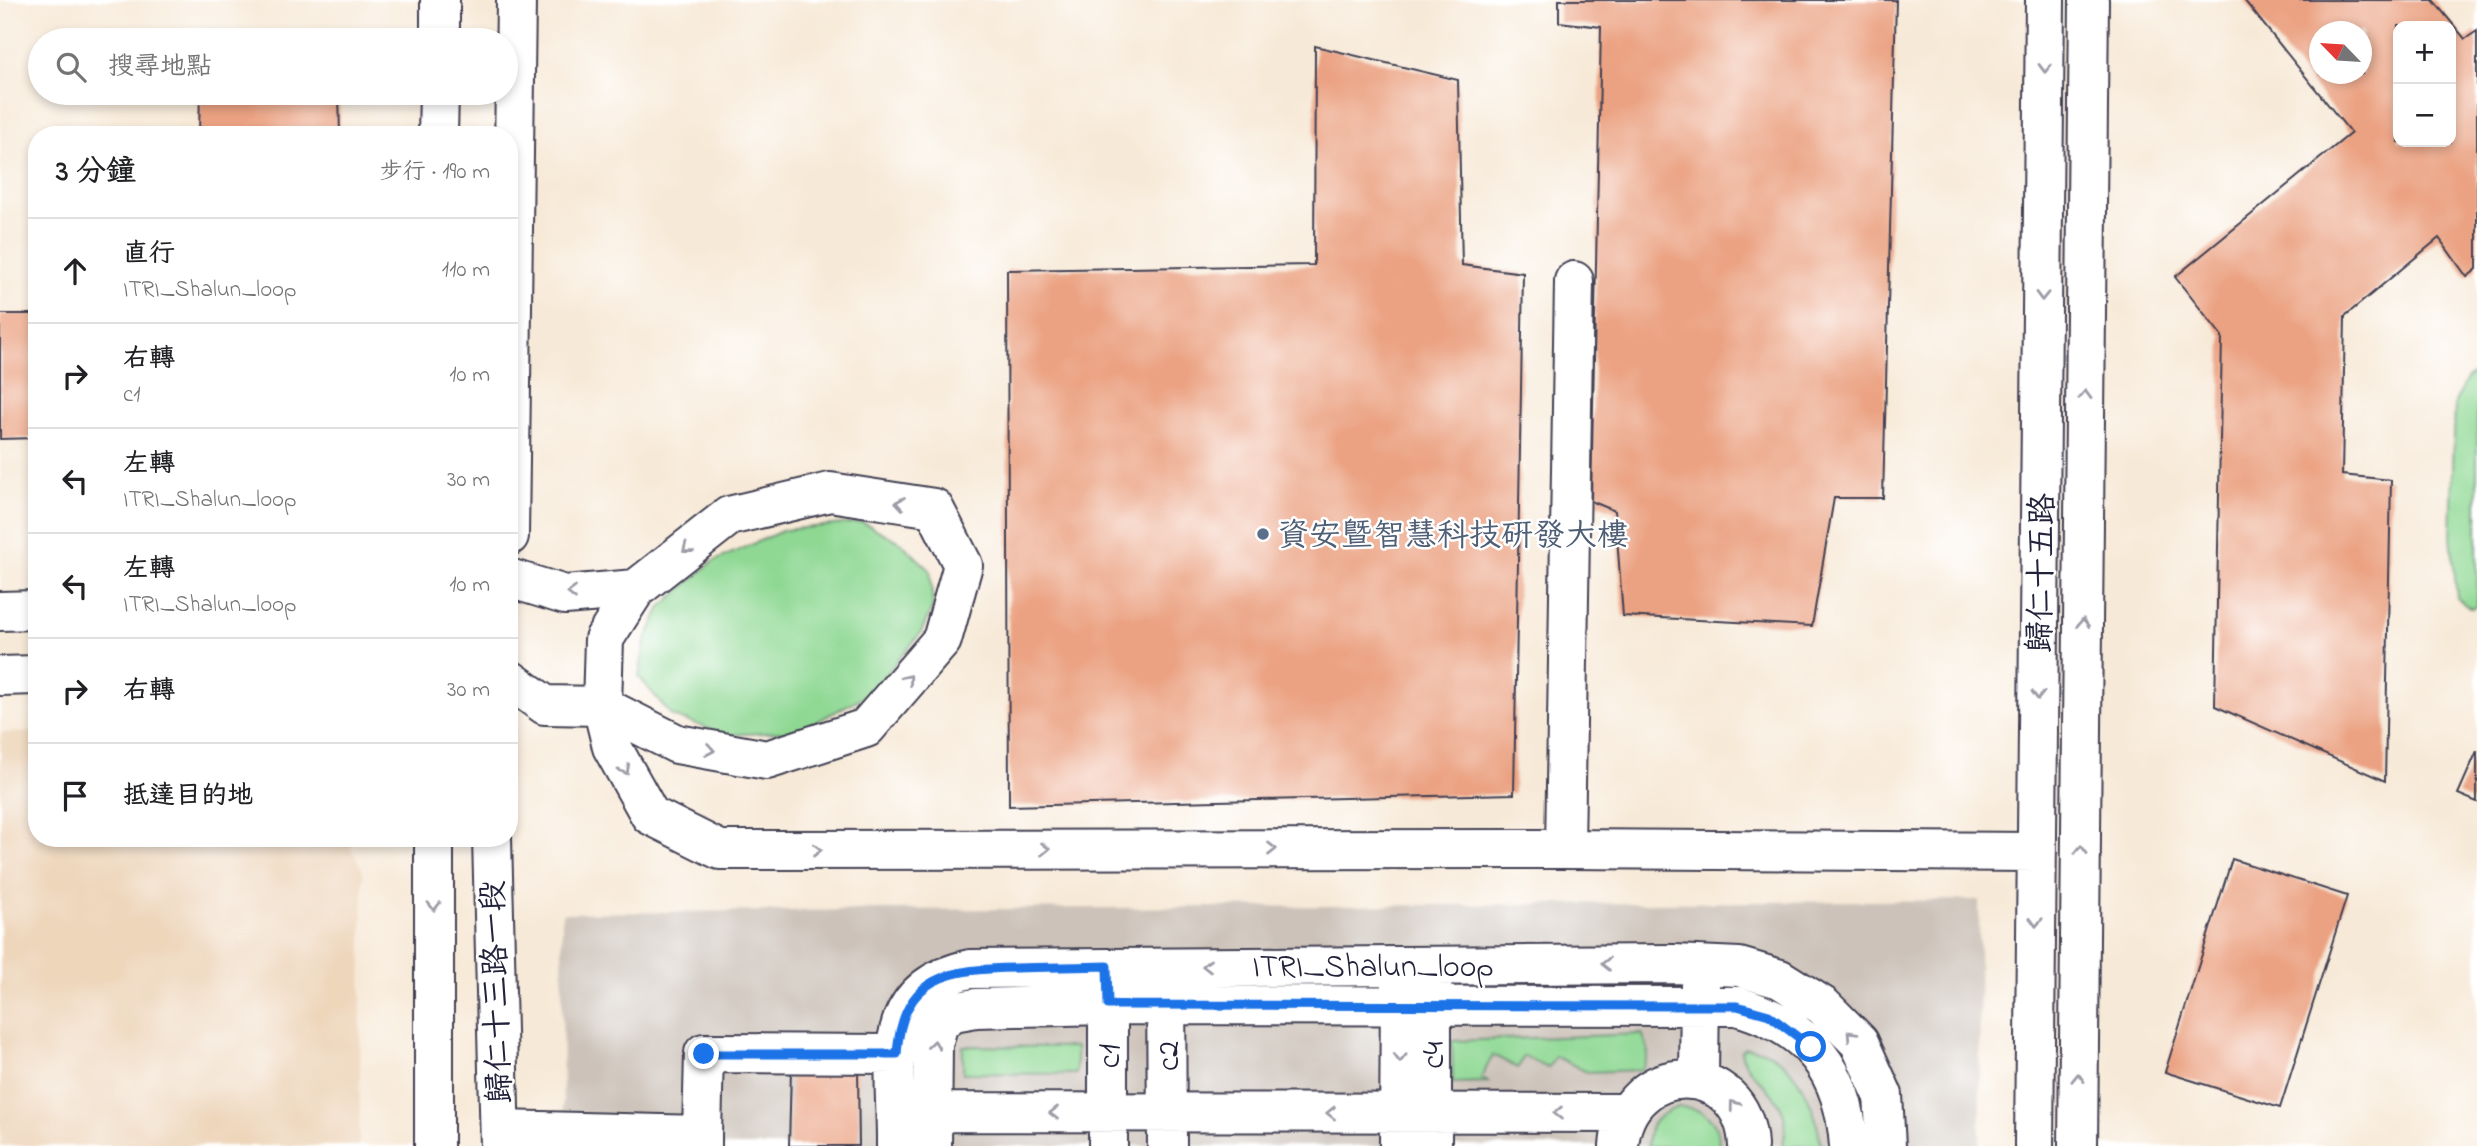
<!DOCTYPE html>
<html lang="zh-TW">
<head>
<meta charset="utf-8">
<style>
  body { margin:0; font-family:"Indie Flower","LXGW WenKai TC",sans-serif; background:#f2f2f2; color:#202124 }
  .controls { position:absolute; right:21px; top:21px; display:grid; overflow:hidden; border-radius:14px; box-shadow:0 4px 10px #0003 }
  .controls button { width:63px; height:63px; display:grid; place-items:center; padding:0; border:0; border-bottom:2px solid #e0e0e0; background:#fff; color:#202124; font:35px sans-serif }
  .compass { position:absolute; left:2309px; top:21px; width:63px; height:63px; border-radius:50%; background:#fff; box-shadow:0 4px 10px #0003; rotate:295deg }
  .stop { position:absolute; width:21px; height:21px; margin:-16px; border:5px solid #1a73e8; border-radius:50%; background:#fff }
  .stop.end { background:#1a73e8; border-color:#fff; box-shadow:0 2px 7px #0008 }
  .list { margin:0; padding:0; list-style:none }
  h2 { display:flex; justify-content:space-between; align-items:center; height:91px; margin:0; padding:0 28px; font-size:30px }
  h2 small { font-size:23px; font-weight:400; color:#757577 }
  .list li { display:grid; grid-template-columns:46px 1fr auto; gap:21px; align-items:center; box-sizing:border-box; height:105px; padding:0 28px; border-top:2px solid #e0e0e0 }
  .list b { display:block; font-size:26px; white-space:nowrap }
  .list p { margin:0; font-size:23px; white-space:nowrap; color:#757577 }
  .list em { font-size:23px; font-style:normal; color:#757577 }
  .icon { flex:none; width:38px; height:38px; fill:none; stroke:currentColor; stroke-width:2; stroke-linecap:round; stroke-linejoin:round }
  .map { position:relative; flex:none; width:2477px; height:1146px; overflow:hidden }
  .search { position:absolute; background:#fff; box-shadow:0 4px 10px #0003; left:28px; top:28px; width:490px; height:77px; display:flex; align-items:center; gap:18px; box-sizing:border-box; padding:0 24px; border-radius:38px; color:#757577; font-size:26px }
  .panel { position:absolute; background:#fff; box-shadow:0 4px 10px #0003; left:28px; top:126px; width:490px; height:721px; border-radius:28px }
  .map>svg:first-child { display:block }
  .built { fill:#eed6bb }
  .industrial { fill:#ccc2b9 }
  .green { fill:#8ed893; stroke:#587d67; stroke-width:2 }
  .building { fill:#eba282; fill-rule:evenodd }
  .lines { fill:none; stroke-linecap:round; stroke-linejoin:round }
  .minor-casing { stroke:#424052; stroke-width:42 }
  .major-casing { stroke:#424052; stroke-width:42 }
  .minor { stroke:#fff; stroke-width:38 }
  .major { stroke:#fff; stroke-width:38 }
  .oneway { stroke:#9c9ca7 }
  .route { stroke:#1a73e8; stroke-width:9 }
  .service-dot { fill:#5c6f8a; stroke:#fff; stroke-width:2.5 }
  .labels { text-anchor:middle; stroke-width:5; stroke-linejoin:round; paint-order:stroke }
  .service-label { font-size:32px; fill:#4e5e75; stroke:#fff; text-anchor:start }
  .street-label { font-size:32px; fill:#22223b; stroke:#fff }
</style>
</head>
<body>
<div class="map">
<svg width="2477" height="1146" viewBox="0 0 2477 1146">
  <rect width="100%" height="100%" fill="#fff"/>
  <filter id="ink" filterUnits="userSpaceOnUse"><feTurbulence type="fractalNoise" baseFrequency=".0143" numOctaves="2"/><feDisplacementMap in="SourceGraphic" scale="14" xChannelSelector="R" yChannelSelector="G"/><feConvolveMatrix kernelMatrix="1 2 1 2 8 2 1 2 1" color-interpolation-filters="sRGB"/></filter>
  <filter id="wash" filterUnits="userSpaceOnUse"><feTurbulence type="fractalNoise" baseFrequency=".00686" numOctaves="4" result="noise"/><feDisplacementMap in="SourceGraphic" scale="28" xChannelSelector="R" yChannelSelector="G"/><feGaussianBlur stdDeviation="1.57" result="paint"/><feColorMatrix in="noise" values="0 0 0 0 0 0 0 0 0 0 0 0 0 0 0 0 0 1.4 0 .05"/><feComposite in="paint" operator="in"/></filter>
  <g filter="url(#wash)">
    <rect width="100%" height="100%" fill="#f7e9d7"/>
    <path class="built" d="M37 732V838H346L363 871 359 1146H0V733Z"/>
    <path class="industrial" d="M1979 900 1980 1146H563L562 913Z"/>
    <path class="green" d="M2477 371V606L2472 609 2457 598 2451 536 2455 402 2468 377Z
      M862 522 899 541 930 570 933 606 921 633 870 693 800 731 728 735 672 716 639 677 645 642 661 607 712 562 784 530Z
      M1642 1034C1650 1048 1650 1057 1641 1070L1587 1072 1555 1056 1548 1068 1524 1056 1518 1068 1493 1055 1481 1078 1488 1082 1453 1083 1452 1041Z
      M963 1046 1076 1047V1074L963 1073Z
      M1745 1048C1793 1048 1817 1107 1821 1146H1783C1784 1139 1786 1130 1785 1123 1784 1092 1743 1075 1741 1051Z
      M1679 1107C1703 1107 1720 1121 1719 1146H1648C1646 1125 1660 1112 1679 1107Z"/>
    <g id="blocks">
      <path class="building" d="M1559 0H1896L1883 498H1834L1812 626 1623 616 1615 511 1591 501 1601 27 1559 22Z
        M2244 0H2433L2465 39 2477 31V269L2467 277 2439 238 2345 316 2342 475 2391 480 2385 781 2215 706 2222 336 2175 277 2351 133ZM2398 26H2451V142H2398ZM2320 32H2362V74H2320Z
        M1315 46 1458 80 1462 265 1523 273 1514 794 1009 806 1007 270 1314 265Z
        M200 93H339L340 135H199Z
        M0 314H37V438L0 439Z
        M2477 751V802L2458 794Z
        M2232 859 2347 896 2280 1108 2165 1072Z
        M858 1069 859 1146H789L791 1070Z"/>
    </g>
  </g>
  <g filter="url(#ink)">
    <use href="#blocks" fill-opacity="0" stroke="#424052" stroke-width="2"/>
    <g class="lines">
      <g class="minor-casing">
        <path id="minor" d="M440 40V0
          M438 135 439 93
          M509 536 516 0
          M509 578 565 595 636 589
          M509 679 545 705 602 706 677 744 767 760 866 728 942 640 963 565 934 508 830 492 729 516 636 589 604 639 602 706 612 747 650 815 720 850 1565 849 2037 852
          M1565 849 1574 281
          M1108 979V1146
          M1166 980 1167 1146
          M1699 1081 1700 982
          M908 1112 1627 1113
          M500 1130 702 1135V1146
          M702 1135 704 1053 897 1054
          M896 1146C897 1070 875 989 970 969L1674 964 1739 967 1780 979 1823 1006 1859 1042 1883 1095 1886 1146
          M932 1146 933 1044 939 1023 953 1012 976 1008 1108 1005 1737 1006C1810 1027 1844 1071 1849 1146
          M1399 1146 1400 981
          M1432 1146V980
          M1619 1146C1626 1057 1745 1058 1748 1146
          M2034 1146 2045 0
          M2078 1146 2089 0"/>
      </g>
      <g class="major-casing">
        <path id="major" d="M0 611 37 610
          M0 676 37 675
          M434 838V1146
          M492 838 500 1146"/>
      </g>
      <use href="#minor" class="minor"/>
      <use href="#major" class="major"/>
    </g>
    <defs><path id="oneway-chevron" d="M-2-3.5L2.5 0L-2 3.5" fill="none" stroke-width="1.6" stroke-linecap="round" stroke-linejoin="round" transform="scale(1.75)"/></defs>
    <g class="oneway">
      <use href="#oneway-chevron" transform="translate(2045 68) rotate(91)"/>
      <use href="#oneway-chevron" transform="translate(2042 296) rotate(91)"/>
      <use href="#oneway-chevron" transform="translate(2085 395) rotate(-89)"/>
      <use href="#oneway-chevron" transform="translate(900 503) rotate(-171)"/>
      <use href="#oneway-chevron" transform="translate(687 549) rotate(142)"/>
      <use href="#oneway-chevron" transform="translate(572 593) rotate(-180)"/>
      <use href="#oneway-chevron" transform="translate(2083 623) rotate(-89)"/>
      <use href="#oneway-chevron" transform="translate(908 679) rotate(-50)"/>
      <use href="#oneway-chevron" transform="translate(2038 695) rotate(91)"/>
      <use href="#oneway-chevron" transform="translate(710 750) rotate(10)"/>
      <use href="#oneway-chevron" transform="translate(625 770) rotate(61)"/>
      <use href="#oneway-chevron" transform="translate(1045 849)"/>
      <use href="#oneway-chevron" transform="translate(1272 849)"/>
      <use href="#oneway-chevron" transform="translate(817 850)"/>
      <use href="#oneway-chevron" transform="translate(2081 850) rotate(-89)"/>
      <use href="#oneway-chevron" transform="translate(434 906) rotate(90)"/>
      <use href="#oneway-chevron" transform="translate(2036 922) rotate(91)"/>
      <use href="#oneway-chevron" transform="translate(1606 964) rotate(180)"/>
      <use href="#oneway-chevron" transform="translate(1207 966) rotate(180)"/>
      <use href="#oneway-chevron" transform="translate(1851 1035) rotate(-133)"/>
      <use href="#oneway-chevron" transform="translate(934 1045) rotate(-82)"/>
      <use href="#oneway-chevron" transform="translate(1400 1058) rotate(91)"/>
      <use href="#oneway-chevron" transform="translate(2078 1078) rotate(-89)"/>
      <use href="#oneway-chevron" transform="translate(1734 1105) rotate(-127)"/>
      <use href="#oneway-chevron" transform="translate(1054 1113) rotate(-180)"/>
      <use href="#oneway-chevron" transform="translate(1331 1113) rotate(-180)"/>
      <use href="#oneway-chevron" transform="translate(1558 1113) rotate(-180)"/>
    </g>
  </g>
  <g class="lines" filter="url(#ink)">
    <path class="route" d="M704 1054H897C902 975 949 969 1016 968 1047 967 1077 967 1107 966L1108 1005 1737 1006 1769 1015 1811 1047"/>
  </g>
  <circle class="service-dot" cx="1263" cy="534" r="7"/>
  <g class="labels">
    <g class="service-label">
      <text x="1277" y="545">資安暨智慧科技研發大樓</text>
    </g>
    <g class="street-label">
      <text transform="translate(2040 573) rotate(-89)" y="11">歸仁十五路</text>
      <text x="1373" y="976">ITRI_Shalun_loop</text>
      <text transform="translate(495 992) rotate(-92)" y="11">歸仁十三路一段</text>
      <text transform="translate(1432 1055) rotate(-90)" y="11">c4</text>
      <text transform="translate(1108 1056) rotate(-90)" y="11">c1</text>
      <text transform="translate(1167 1056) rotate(-90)" y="11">c2</text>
    </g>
  </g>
</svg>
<div class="controls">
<button>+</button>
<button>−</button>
</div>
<svg class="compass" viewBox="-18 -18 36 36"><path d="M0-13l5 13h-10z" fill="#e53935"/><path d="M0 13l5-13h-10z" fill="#757577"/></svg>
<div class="stop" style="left:1811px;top:1047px"></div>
<div class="stop end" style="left:704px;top:1054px"></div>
<div class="search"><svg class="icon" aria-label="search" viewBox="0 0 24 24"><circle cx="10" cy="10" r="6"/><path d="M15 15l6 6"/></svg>搜尋地點</div>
<section class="panel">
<h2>3 分鐘<small>步行 · 190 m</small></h2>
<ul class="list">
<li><svg class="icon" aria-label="ahead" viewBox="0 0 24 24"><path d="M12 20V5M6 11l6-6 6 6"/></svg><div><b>直行</b><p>ITRI_Shalun_loop</p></div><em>110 m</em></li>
<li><svg class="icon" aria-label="right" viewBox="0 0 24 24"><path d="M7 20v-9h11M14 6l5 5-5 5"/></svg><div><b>右轉</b><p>c1</p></div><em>10 m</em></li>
<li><svg class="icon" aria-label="left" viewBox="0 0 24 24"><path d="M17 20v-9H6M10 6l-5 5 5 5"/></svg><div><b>左轉</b><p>ITRI_Shalun_loop</p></div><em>30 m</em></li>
<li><svg class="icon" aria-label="left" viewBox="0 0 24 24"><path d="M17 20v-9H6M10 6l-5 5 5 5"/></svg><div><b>左轉</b><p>ITRI_Shalun_loop</p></div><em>10 m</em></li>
<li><svg class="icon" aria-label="right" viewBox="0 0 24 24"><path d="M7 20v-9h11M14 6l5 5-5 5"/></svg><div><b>右轉</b></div><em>30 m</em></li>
<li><svg class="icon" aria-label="arrive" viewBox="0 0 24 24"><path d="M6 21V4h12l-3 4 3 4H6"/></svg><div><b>抵達目的地</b></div></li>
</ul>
</section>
</div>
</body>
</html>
